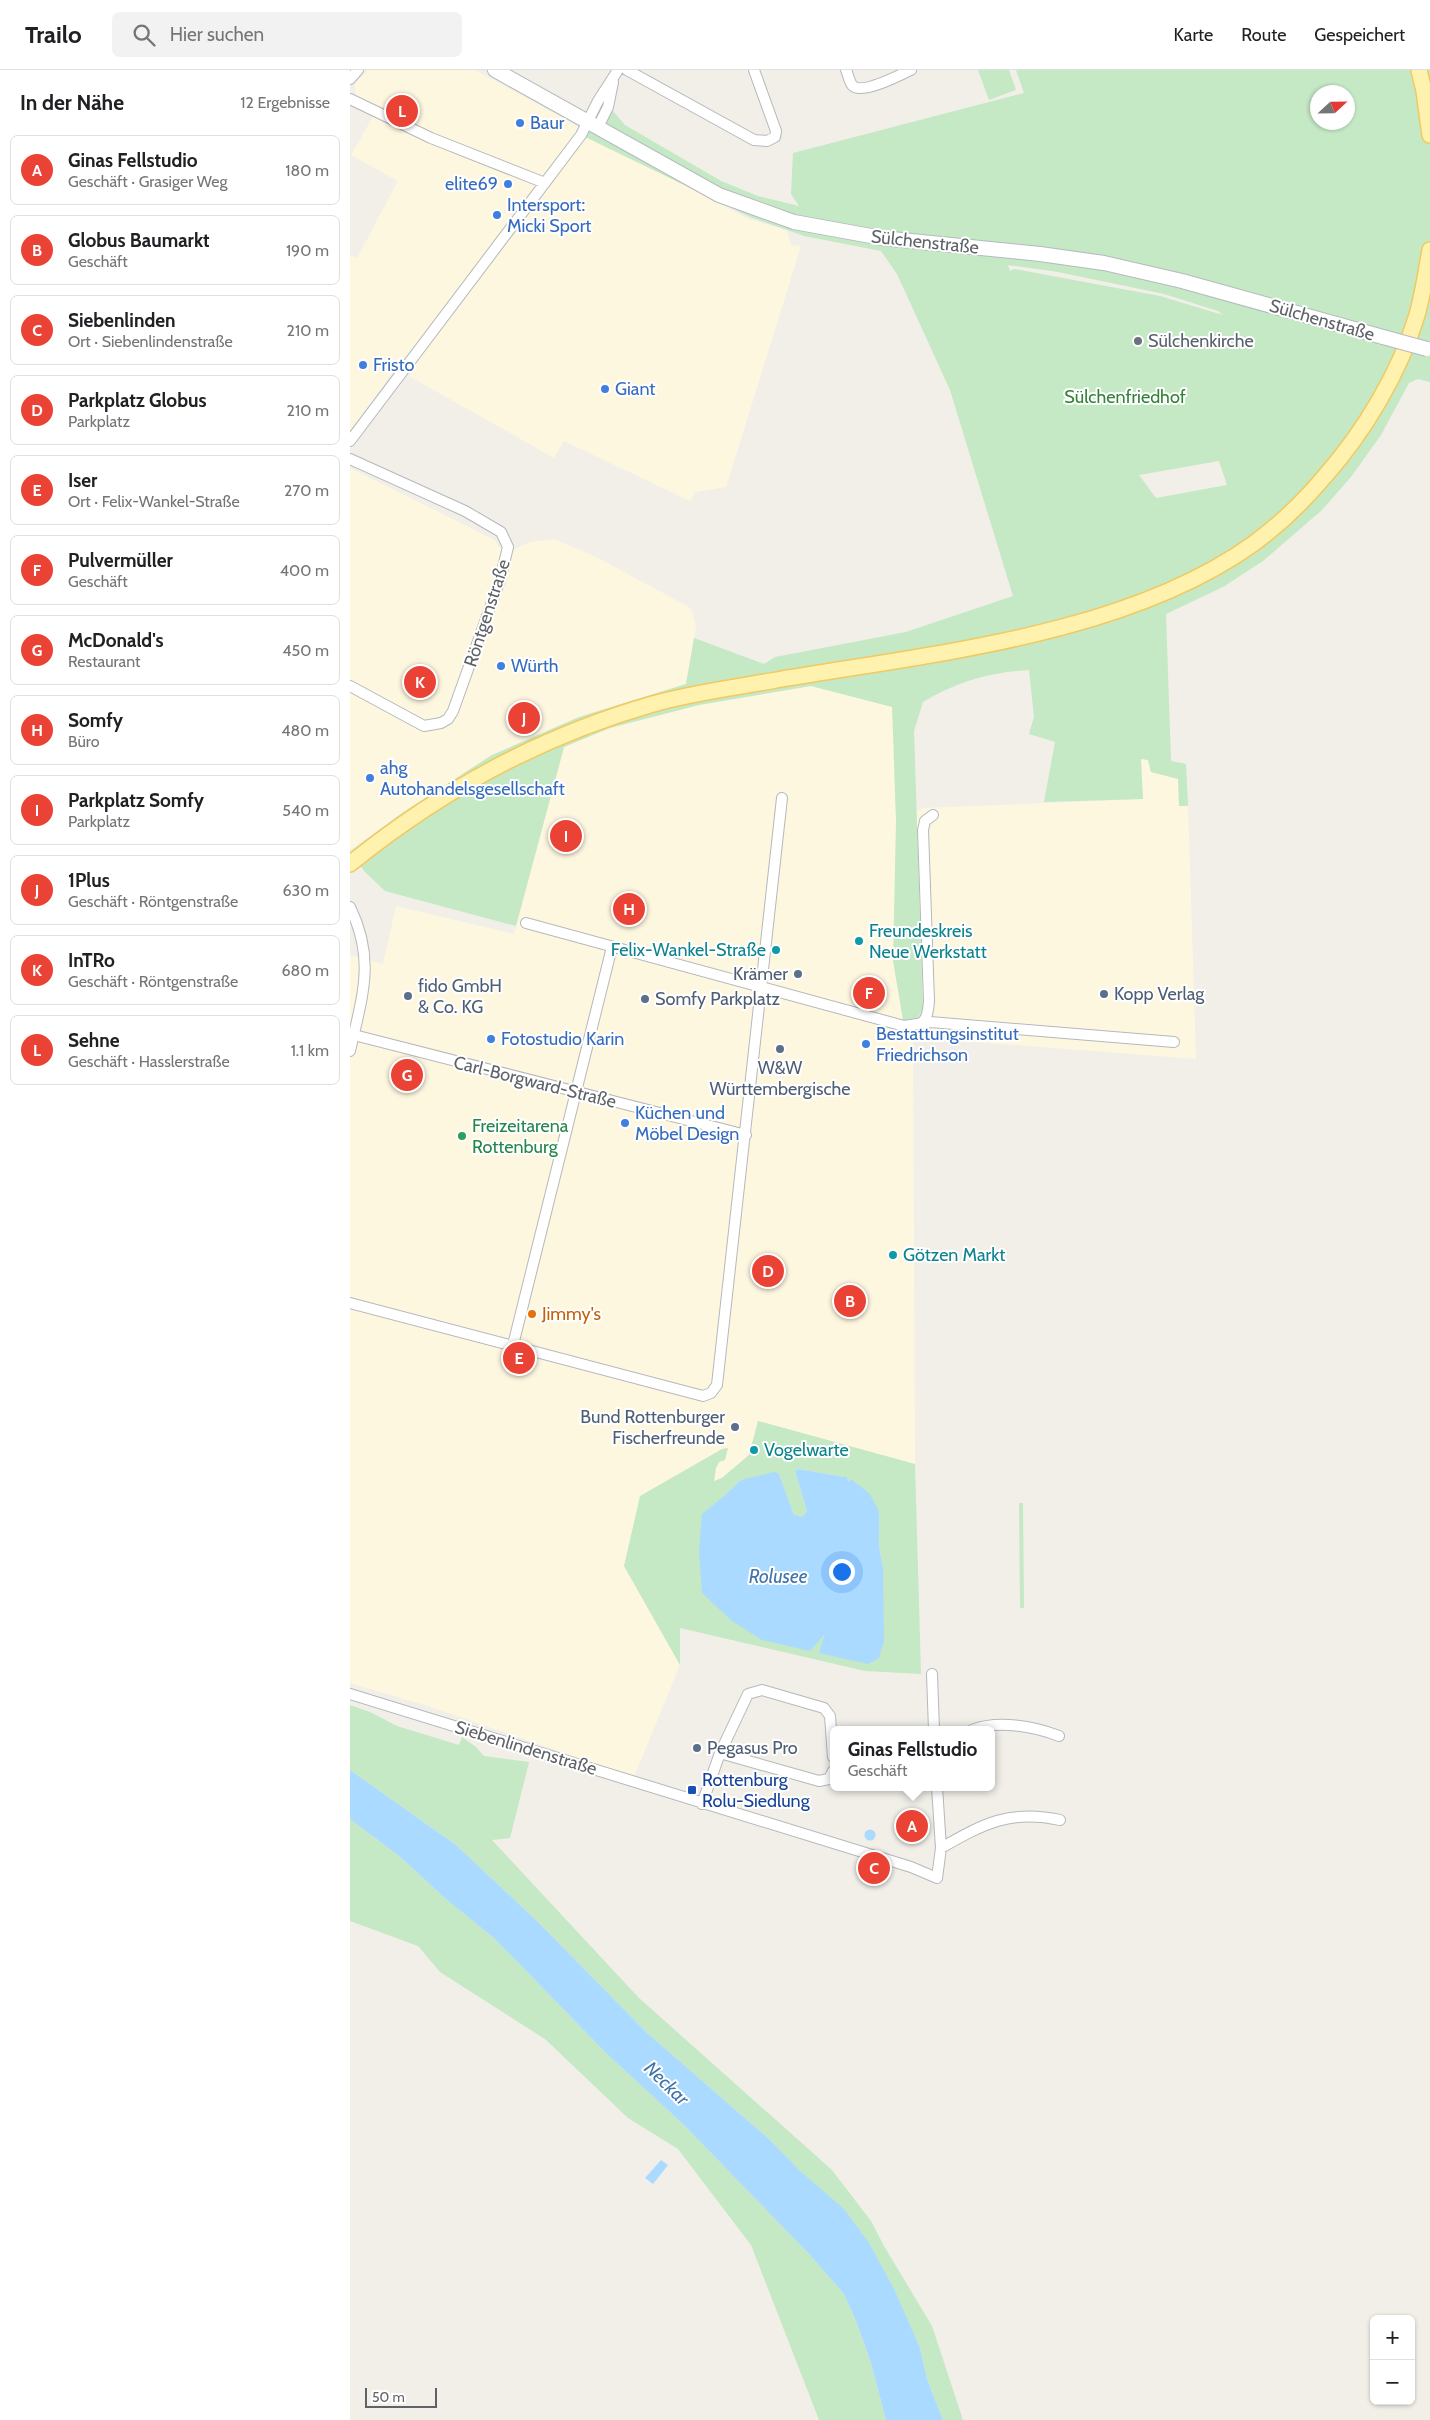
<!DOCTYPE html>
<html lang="de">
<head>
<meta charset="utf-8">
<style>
  body { margin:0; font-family:Cabin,sans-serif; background:#f2f2f2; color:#202124 }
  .controls { position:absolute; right:15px; bottom:15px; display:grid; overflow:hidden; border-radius:8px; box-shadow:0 1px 4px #0004 }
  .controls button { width:45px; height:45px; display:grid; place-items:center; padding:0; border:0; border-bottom:1px solid #e0e0e0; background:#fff; color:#202124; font:25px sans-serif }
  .compass { position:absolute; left:960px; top:15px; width:45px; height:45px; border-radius:50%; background:#fff; box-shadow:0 1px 4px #0004; rotate:68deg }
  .scale { position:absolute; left:15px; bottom:12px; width:72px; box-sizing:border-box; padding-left:5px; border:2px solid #5f6368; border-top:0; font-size:14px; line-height:18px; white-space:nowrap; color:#5f6368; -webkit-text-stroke:4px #fff; paint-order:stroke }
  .you { position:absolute; left:491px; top:1501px; width:18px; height:18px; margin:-12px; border:4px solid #fff; border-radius:50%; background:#1a73e8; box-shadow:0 0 0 8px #1a73e833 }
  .badge { display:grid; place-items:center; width:32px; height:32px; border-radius:50%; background:#ea4335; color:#fff; font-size:16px; font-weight:700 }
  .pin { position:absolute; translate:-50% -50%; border:2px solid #fff; box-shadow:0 1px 5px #0006 }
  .popup { position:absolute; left:480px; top:1656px; width:165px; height:65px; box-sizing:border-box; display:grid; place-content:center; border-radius:8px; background:#fff; filter:drop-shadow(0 1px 4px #0005); font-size:16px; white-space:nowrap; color:#757577 }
  .popup b { font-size:19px; color:#202124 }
  .popup::after { content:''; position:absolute; left:50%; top:100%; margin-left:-10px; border:10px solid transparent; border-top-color:#fff }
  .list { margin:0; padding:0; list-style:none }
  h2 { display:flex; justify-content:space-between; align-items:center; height:65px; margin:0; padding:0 20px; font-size:21px }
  h2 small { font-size:16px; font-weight:400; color:#757577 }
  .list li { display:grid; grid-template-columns:32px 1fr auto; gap:15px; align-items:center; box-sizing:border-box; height:70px; margin:0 10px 10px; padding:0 10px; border:1px solid #e0e0e0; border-radius:8px }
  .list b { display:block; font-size:19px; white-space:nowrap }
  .list p { margin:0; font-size:16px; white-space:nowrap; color:#757577 }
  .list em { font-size:16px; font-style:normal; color:#757577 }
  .icon { flex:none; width:28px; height:28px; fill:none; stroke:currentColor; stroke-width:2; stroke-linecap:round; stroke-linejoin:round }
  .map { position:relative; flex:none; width:1080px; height:2350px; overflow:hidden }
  header { display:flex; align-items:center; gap:30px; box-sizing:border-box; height:70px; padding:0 25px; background:#fff; border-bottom:1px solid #e0e0e0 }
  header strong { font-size:24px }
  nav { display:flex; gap:28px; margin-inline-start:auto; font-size:18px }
  .search { width:350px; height:45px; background:#f2f2f2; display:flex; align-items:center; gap:12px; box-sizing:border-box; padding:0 18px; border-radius:8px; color:#757577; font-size:19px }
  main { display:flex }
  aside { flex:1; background:#fff }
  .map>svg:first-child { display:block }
  .commercial { fill:#fef7e0 }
  .green { fill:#c5e8c5; fill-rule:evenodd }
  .water { fill:#aadaff }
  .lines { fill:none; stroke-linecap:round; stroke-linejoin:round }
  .minor-casing { stroke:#b5b8bc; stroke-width:12 }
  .secondary-casing { stroke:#b6babf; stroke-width:16 }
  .primary-casing { stroke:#f2c960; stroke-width:18 }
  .minor { stroke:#fff; stroke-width:10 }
  .secondary { stroke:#fff; stroke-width:14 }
  .primary { stroke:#fff2af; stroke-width:15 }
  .secondary-bridge-casing { stroke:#b6babf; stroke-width:16; stroke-linecap:butt }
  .secondary-bridge { stroke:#fff; stroke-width:14 }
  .shop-dot { fill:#3f7fe0; stroke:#fff; stroke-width:2 }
  .worship-dot { fill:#6b7280; stroke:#fff; stroke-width:2 }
  .culture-dot { fill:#0f9aa8; stroke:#fff; stroke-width:2 }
  .service-dot { fill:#5c6f8a; stroke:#fff; stroke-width:2 }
  .leisure-dot { fill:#2e9e5b; stroke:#fff; stroke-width:2 }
  .food-dot { fill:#e8710a; stroke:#fff; stroke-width:2 }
  .transit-dot { fill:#1a4fb4; stroke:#fff; stroke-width:2 }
  .labels { text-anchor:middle; stroke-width:4; stroke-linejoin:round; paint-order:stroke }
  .shop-label { font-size:18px; fill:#366cbe; stroke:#fff; text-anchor:start }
  .street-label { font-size:18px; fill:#5f6368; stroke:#fff }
  .worship-label { font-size:18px; fill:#5b616d; stroke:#fff; text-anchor:start }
  .park-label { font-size:18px; fill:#348238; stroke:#fff }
  .culture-label { font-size:18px; fill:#0d838f; stroke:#fff; text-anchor:start }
  .service-label { font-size:18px; fill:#4e5e75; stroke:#fff; text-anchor:start }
  .leisure-label { font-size:18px; fill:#27864d; stroke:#fff; text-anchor:start }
  .food-label { font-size:18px; fill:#c56008; stroke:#fff; text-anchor:start }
  .transit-label { font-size:18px; fill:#164399; stroke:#fff; text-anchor:start }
  .water-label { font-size:19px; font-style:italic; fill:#4174aa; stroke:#fff }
</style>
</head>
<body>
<header>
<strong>Trailo</strong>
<div class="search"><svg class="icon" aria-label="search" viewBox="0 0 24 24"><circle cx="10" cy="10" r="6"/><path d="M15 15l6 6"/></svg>Hier suchen</div>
<nav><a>Karte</a><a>Route</a><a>Gespeichert</a></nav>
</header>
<main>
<aside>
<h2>In der Nähe<small>12 Ergebnisse</small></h2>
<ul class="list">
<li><span class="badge">A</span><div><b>Ginas Fellstudio</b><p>Geschäft · Grasiger Weg</p></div><em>180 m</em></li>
<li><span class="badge">B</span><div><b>Globus Baumarkt</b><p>Geschäft</p></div><em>190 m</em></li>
<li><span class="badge">C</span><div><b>Siebenlinden</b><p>Ort · Siebenlindenstraße</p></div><em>210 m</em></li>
<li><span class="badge">D</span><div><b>Parkplatz Globus</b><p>Parkplatz</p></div><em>210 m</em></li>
<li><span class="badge">E</span><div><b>Iser</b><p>Ort · Felix-Wankel-Straße</p></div><em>270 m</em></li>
<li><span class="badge">F</span><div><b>Pulvermüller</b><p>Geschäft</p></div><em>400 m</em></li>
<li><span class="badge">G</span><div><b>McDonald's</b><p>Restaurant</p></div><em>450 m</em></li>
<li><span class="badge">H</span><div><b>Somfy</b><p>Büro</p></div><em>480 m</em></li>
<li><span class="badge">I</span><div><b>Parkplatz Somfy</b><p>Parkplatz</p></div><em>540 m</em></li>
<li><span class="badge">J</span><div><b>1Plus</b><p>Geschäft · Röntgenstraße</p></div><em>630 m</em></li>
<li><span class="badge">K</span><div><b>InTRo</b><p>Geschäft · Röntgenstraße</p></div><em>680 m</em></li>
<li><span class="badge">L</span><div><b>Sehne</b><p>Geschäft · Hasslerstraße</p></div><em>1.1 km</em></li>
</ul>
</aside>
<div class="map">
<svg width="1080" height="2350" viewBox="0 0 1080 2350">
  <rect width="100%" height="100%" fill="#f1efe8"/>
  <path class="commercial" d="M18 0H125L398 149 437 160 441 175 451 176 376 417 345 422 340 431 214 371 204 388 59 306 67 292 55 286 0 361V186L7 188 48 111 1 85 24 45 5 24V14Z
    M0 398 145 470 150 478 163 480 180 472 204 469 248 488 337 536 342 541 346 558 336 614 229 647 142 685 52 743 0 780Z
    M461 616 543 637 546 749 574 738 793 729 791 689H798L801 702 828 709 829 736H838L846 989 563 967 565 1394 408 1351 399 1385 372 1408 364 1411 366 1398 378 1379 274 1496 330 1595 284 1707 78 1636 0 1613V885L33 894 46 836 164 864 214 677 260 658 349 635Z"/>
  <path class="green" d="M628 0H659L666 20 639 30Z
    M666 0H1080V312L1068 309 1059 313 1031 365 1001 407 972 440 913 491 873 517 816 544 821 691 836 694 838 736H829L828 709 801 702 798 690 791 689 793 729 694 732 705 672 679 664 684 647 679 600C640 602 606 612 573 632L564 661 573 939 568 948 554 956 543 891 546 750 542 637 461 616 349 635 260 658 214 677 166 856 35 821 14 801 1 781 52 743 142 685 229 647 336 614 344 568 414 594 425 587 556 562 663 526 600 320 547 204 531 181 454 166 400 147 231 65 248 31 262 40 275 55 371 111 408 126 449 136 441 124 443 83 674 23ZM968 22H998V52H968ZM658 195 708 202 814 224 868 241 873 245 810 226 664 199 660 201ZM1060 264 1061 287V288L1050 285ZM869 391 877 415 806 428 789 405Z
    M408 1351 565 1394 571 1604 515 1601 330 1558V1595L274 1496 290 1426 372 1379 378 1378 375 1390 369 1392 366 1398 364 1411 372 1408 399 1385ZM448 1399 495 1407H497V1413L501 1409 529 1441V1476L533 1499 469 1583 474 1565 469 1569 352 1523 373 1427 391 1410 429 1404 444 1446 452 1447 457 1441 445 1401Z
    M669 1433H673L674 1538H670Z
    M0 1635 20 1642 47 1656 109 1675 112 1667 126 1677 134 1686 179 1692 160 1768 142 1770 289 1928 482 2100 521 2151 534 2176 582 2256 613 2350H593L577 2309 570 2278 519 2173 420 2070 296 1962 189 1853 106 1775 0 1700Z
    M0 1749 49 1786 96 1829 145 1869 257 1984 335 2056 460 2185 494 2224 506 2251 521 2293 536 2350H469L401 2175 328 2079 278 2048 195 1969 90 1902 68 1876 0 1851Z"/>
  <path class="water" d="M448 1399 495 1407H497L498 1412 501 1409 519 1423 529 1441V1476L533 1499 534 1571 529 1588 518 1594 469 1583 474 1565 460 1581 412 1570 382 1551 352 1523 349 1481 352 1444 373 1427 391 1410 424 1402 429 1404 444 1445 452 1447 457 1441 445 1401Z
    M0 1700 106 1775 189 1853 296 1962 420 2070 450 2101 494 2139 519 2173 544 2219 570 2278 577 2309 593 2350H536L521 2293 506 2251 494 2224 460 2185 335 2056 257 1984 145 1869 96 1829 49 1786 0 1749Z
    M514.5 1765a5.5 5.5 0 1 1 11 0a5.5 5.5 0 1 1-11 0Z
    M311 2090 318 2095 303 2114 295 2108Z"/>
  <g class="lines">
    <g class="minor-casing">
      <path id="minor" d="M277 0 404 70 417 71 425 67 426 61 404 0
        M496 0C498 4 499 11 502 15 511 26 549 5 561 0
        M0 9 8 0
        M0 29 81 68 195 113
        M248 57 258 37 263 12
        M0 371 231 65 248 31 268 0
        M0 389 115 441 151 462 158 477 150 510 103 641 98 649 91 653 74 656 0 616
        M0 837C26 890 12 927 0 981
        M176 853 554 956 580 952 824 972
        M570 954C578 949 578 940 579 931L573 760 575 751 583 745
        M4 965 396 1065
        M0 1233 353 1326 361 1323 367 1315 432 728
        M163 1275 262 877
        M582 1604 584 1660
        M0 1624 561 1797 587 1808 591 1778 587 1717
        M622 1660C648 1650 683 1656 709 1666
        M370 1683 469 1711 479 1709 483 1701
        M352 1734 370 1683 398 1624 412 1620 474 1638 480 1646 483 1687
        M591 1778C633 1754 660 1739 710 1750"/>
    </g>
    <g class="secondary-casing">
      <path id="secondary" d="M145 0 369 125 444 152 532 168 690 184 754 193 832 211 1033 267"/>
    </g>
    <g class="primary-casing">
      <path id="primary" d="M1069 0 1074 21 1080 65
        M0 794C90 721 191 666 303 634 341 623 381 618 421 611 575 584 773 567 903 474 929 455 954 431 975 406 1014 362 1050 302 1067 245 1073 224 1076 202 1080 180"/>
    </g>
    <use href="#minor" class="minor"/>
    <use href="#secondary" class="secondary"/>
    <use href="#primary" class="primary"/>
    <g class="secondary-bridge-casing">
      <path id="secondary-bridge" d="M1033 267 1077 279"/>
    </g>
    <use href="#secondary-bridge" class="secondary-bridge"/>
  </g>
  <g class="shop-dot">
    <circle cx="170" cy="53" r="5"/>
    <circle cx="158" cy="114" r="5"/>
    <circle cx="147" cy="145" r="5"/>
    <circle cx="13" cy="295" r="5"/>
    <circle cx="255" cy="319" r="5"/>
    <circle cx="151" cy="596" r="5"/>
    <circle cx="20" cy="708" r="5"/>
    <circle cx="141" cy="969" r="5"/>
    <circle cx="516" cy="974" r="5"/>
    <circle cx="275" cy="1053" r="5"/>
  </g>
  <circle class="worship-dot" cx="788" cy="271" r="5"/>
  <g class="culture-dot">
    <circle cx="509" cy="871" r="5"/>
    <circle cx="426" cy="880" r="5"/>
    <circle cx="543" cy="1185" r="5"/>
    <circle cx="404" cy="1380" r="5"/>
  </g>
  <g class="service-dot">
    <circle cx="448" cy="904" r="5"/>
    <circle cx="754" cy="924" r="5"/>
    <circle cx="58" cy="926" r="5"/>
    <circle cx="295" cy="929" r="5"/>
    <circle cx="430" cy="979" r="5"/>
    <circle cx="385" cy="1357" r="5"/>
    <circle cx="347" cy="1678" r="5"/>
  </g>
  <circle class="leisure-dot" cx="112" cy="1066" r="5"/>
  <circle class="food-dot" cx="182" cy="1244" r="5"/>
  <rect class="transit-dot" x="337" y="1715" width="10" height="10" rx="2.5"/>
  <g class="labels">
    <g class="shop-label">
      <text x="180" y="59">Baur</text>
      <text x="148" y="120" text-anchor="end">elite69</text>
      <text x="157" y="141">Intersport:<tspan x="157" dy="21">Micki Sport</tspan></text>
      <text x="23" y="301">Fristo</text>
      <text x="265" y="325">Giant</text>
      <text x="161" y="602">Würth</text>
      <text x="30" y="704">ahg<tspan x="30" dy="21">Autohandelsgesellschaft</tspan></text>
      <text x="526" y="970">Bestattungsinstitut<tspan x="526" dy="21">Friedrichson</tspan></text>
      <text x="151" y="975">Fotostudio Karin</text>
      <text x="285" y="1049">Küchen und<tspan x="285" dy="21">Möbel Design</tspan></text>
    </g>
    <g class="street-label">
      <text transform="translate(575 172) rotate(6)" y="6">Sülchenstraße</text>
      <text transform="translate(972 250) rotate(16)" y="6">Sülchenstraße</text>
      <text transform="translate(137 543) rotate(-72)" y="6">Röntgenstraße</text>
      <text transform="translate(185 1012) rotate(14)" y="6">Carl-Borgward-Straße</text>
      <text transform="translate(176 1678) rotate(17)" y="6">Siebenlindenstraße</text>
    </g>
    <g class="worship-label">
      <text x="798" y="277">Sülchenkirche</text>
    </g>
    <g class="park-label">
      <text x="775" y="333">Sülchenfriedhof</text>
    </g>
    <g class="culture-label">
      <text x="519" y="867">Freundeskreis<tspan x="519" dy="21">Neue Werkstatt</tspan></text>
      <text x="416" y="886" text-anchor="end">Felix-Wankel-Straße</text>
      <text x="553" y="1191">Götzen Markt</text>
      <text x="414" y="1386">Vogelwarte</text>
    </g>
    <g class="service-label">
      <text x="438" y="910" text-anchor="end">Krämer</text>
      <text x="68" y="922">fido GmbH<tspan x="68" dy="21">&amp; Co. KG</tspan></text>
      <text x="764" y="930">Kopp Verlag</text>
      <text x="305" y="935">Somfy Parkplatz</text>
      <text x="430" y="1004" text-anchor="middle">W&amp;W<tspan x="430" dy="21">Württembergische</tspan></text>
      <text x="375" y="1353" text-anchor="end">Bund Rottenburger<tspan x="375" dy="21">Fischerfreunde</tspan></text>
      <text x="357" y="1684">Pegasus Pro</text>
    </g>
    <g class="leisure-label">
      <text x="122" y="1062">Freizeitarena<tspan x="122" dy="21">Rottenburg</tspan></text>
    </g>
    <g class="food-label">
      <text x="192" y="1250">Jimmy's</text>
    </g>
    <g class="transit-label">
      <text x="352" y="1716">Rottenburg<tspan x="352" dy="21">Rolu-Siedlung</tspan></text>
    </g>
    <g class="water-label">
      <text x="428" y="1513">Rolusee</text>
      <text transform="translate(317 2013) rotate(44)" y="7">Neckar</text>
    </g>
  </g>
</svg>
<div class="controls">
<button>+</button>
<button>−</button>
</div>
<svg class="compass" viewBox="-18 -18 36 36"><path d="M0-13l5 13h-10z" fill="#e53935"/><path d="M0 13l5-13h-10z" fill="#757577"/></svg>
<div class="scale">50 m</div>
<div class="you"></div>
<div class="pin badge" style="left:562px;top:1756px">A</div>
<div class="popup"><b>Ginas Fellstudio</b>Geschäft</div>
<div class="pin badge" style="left:500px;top:1231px">B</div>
<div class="pin badge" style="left:524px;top:1798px">C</div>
<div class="pin badge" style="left:418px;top:1201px">D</div>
<div class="pin badge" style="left:169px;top:1288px">E</div>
<div class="pin badge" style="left:519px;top:923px">F</div>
<div class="pin badge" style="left:57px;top:1005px">G</div>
<div class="pin badge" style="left:279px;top:839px">H</div>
<div class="pin badge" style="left:216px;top:766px">I</div>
<div class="pin badge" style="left:174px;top:648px">J</div>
<div class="pin badge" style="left:70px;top:612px">K</div>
<div class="pin badge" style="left:52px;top:41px">L</div>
</div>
</main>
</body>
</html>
